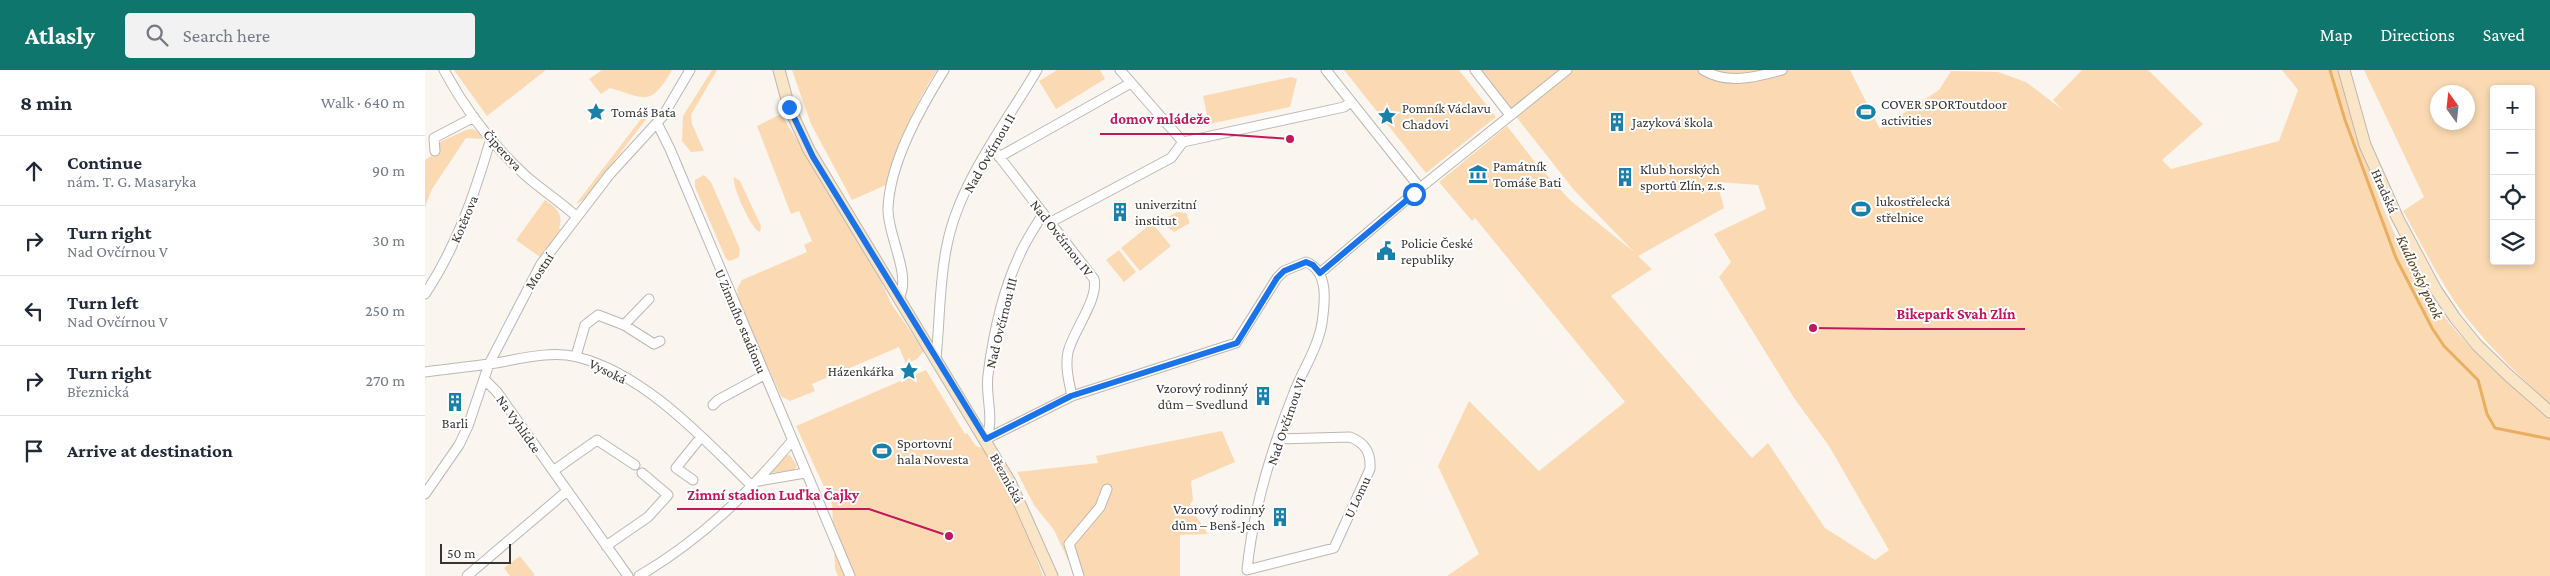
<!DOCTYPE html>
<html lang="en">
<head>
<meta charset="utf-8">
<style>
  body { margin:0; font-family:"Crimson Pro",serif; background:#f2f2f3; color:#1f2937 }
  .controls { position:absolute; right:15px; top:15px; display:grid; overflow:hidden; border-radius:5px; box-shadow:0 2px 8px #0003 }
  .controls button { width:45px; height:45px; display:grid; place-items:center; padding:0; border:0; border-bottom:1px solid #e0e1e3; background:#fff; color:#1f2937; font:25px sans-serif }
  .compass { position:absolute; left:2005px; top:15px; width:45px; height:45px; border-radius:50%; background:#fff; box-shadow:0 2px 8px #0003; rotate:345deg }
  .scale { position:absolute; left:15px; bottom:12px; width:71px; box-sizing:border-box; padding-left:5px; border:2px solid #373532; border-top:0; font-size:14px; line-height:18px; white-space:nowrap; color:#373532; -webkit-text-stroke:4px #fff; paint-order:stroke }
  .stop { position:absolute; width:15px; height:15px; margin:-11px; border:4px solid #1a73e8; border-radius:50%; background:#fff }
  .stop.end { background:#1a73e8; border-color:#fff; box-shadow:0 1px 5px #0008 }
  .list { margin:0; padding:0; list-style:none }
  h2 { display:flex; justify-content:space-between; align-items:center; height:65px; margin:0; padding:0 20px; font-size:21px }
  h2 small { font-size:16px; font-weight:400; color:#747a83 }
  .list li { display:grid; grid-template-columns:32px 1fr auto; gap:15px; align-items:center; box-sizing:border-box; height:70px; padding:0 20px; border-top:1px solid #e0e1e3 }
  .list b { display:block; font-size:19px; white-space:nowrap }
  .list p { margin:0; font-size:16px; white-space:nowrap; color:#747a83 }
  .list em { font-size:16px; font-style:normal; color:#747a83 }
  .icon { flex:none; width:28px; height:28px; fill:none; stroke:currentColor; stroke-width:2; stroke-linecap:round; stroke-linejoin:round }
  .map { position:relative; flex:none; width:2125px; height:506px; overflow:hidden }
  header { display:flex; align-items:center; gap:30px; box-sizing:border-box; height:70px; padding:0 25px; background:#0f766e; color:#fff }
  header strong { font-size:24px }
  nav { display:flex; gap:28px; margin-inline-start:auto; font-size:18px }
  .search { width:350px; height:45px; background:#f2f2f3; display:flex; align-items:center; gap:12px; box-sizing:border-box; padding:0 18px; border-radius:5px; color:#747a83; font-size:19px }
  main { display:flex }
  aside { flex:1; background:#fff }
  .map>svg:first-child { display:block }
  .green { fill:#fbdab3; fill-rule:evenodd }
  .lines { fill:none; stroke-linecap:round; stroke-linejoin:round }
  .stream { stroke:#eaae63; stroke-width:3 }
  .street-casing { stroke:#bcb7b2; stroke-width:11 }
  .secondary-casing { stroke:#bcb7b2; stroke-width:13 }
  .street { stroke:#fff; stroke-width:9 }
  .secondary { stroke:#fae5c7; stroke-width:11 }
  .route { stroke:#1a73e8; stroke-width:6 }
  .labels { text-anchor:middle; stroke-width:4; stroke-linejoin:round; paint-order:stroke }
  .poi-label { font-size:14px; fill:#373532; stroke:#fff; text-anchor:start }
  .street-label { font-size:14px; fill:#373532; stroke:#fff }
  .water-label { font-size:15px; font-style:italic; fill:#4f3716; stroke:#fff }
  .leader { fill:none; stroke:#c2185b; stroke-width:2 }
  .callout-dot { fill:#c2185b; stroke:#fff; stroke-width:2 }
  .callout-label { font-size:15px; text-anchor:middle; font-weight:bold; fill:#c2185b; stroke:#fff; stroke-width:4; stroke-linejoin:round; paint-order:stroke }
</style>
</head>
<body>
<header>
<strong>Atlasly</strong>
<div class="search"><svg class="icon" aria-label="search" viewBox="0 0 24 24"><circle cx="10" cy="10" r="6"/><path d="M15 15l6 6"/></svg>Search here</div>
<nav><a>Map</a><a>Directions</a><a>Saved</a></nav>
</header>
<main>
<aside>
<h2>8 min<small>Walk · 640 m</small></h2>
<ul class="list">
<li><svg class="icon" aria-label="ahead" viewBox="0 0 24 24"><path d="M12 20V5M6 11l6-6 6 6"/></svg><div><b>Continue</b><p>nám. T. G. Masaryka</p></div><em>90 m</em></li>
<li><svg class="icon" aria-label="right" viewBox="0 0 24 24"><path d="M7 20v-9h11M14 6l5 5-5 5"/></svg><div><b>Turn right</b><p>Nad Ovčírnou V</p></div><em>30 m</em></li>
<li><svg class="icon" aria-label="left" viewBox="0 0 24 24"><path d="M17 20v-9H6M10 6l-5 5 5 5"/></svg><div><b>Turn left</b><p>Nad Ovčírnou V</p></div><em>250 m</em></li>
<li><svg class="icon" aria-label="right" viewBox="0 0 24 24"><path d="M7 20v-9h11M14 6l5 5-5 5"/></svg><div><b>Turn right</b><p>Březnická</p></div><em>270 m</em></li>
<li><svg class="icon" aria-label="arrive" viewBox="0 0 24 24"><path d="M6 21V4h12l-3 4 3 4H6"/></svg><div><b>Arrive at destination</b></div></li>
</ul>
</aside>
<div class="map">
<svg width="2125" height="506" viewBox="0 0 2125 506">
  <rect width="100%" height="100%" fill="#faf5ef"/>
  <path class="green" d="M29 0H121L62 46Z
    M177 0H247C225 37 222 29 185 18L176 24 164 9Z
    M287 0H292L266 45 267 54 279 81 266 82 257 71 258 46Z
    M367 0H512C488 38 474 72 461 115L427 130 386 54Z
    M632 0H675L680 9 631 39 614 11Z
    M919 0H1034L1071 47 1001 103Z
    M1054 0H1425L1455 59 1514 20 1526 1 1573 2 1601 12 1639 41 1628 30 1657 0H1723L1778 54 1737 90 1746 99 1854 71 1873 20 1857 0H1914C1937 90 1969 188 2031 261 2058 294 2092 320 2125 348V506H1022L1054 484 1013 396 1044 331 1114 401 1200 332 1050 148 1047 151 1014 112 1082 56 1113 96 1146 131 1209 182 1149 120ZM1292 112 1333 115 1341 139 1289 164 1306 192 1294 207 1369 328 1404 376 1464 480 1450 490 1400 458 1343 373 1327 388 1186 226 1227 199 1213 186 1299 138Z
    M1939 0H2125V335C2097 308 2069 282 2045 252 2018 219 1999 178 1978 141L1999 127ZM2069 19H2106V191H2069ZM2012 22H2042V52H2012Z
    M866 7 872 9 865 37 784 54 778 26Z
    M222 41V48L160 129 151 134Z
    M356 44 448 194 467 235 499 281 492 289 481 294 474 277 387 314 390 321 365 331 356 326 315 236 312 219 317 210 382 182 379 175 387 171 374 141 366 144 332 56Z
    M47 59 54 62 58 69 41 68 7 119 0 137V90L12 82 15 72 41 60Z
    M279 105 286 112 315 179 314 187 305 191 301 189 270 117V110Z
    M309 107 315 111 336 156 335 162C327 161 306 115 309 107Z
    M120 130C131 138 139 143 134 158L136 159 115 187 91 170Z
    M752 142 761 143 765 153 749 162 741 156 739 149Z
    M727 153 746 176 715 201 696 178Z
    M694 180 711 202 699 212 681 190Z
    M501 300 540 364 542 363 551 376 562 380 604 468 618 506H413L410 498 407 434 371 356Z
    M797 361 810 392 766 411 768 430 764 436 783 464 755 465V506H658L651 489 643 490 629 460 609 435 592 402 673 393 671 386Z
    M365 385 372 396 369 400 346 403 360 386Z
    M95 486 110 505 108 506H85L79 498Z"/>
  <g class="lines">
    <path class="stream" d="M1905 0 1920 50 1971 188 2007 258 2019 276 2053 310 2062 344 2070 358 2125 369"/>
    <g class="street-casing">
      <path id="street" d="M19 0C40 39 68 76 101 106 117 120 136 132 152 147
        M695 0 758 72 919 37 926 32
        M901 0 995 118
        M1050 0 1085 45
        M1278 0C1303 15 1331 7 1357 0
        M232 53 245 79 425 506
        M566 76 669 209C674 229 648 261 643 282 640 297 644 312 647 326
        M10 81 9 68 49 47
        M574 87 706 13
        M626 152 746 88 758 72
        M895 203 995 118 1142 0
        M0 224C32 176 50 123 66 68
        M474 228C487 205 462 165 463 138 465 92 495 39 519 0
        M199 255 224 229
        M151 286 160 255 173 245 199 255 229 274 235 271
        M511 288C515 251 514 212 522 175 534 113 581 53 612 0
        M0 302C21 299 43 297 64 294 92 290 124 280 152 287 219 303 280 370 328 417
        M59 309 72 322 203 506
        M288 335 293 330 339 305
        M561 369 647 326 811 273 852 208 859 201 881 192C904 201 900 232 897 253 893 277 879 298 870 320 847 377 828 440 822 500L909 478 945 399C946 382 940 373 925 367L853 369
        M561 369C570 348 560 327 563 305 568 265 578 220 595 184 601 170 610 157 618 144
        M128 401 172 370 210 395
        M268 410 251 398 276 367
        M334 411 380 403
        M0 424 34 375 43 356 64 294 116 194 185 104 238 46 265 0
        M181 476 223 447 243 425 217 403
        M42 506 142 421
        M214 506C275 470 322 425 367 371
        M654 506 644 474 675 437 682 419"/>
    </g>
    <g class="secondary-casing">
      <path id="secondary" d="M354 0 364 37 384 80 585 412 627 506
        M1919 0 1940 75 1973 149 2011 220 2030 248 2052 275 2083 305 2125 342"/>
    </g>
    <use href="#street" class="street"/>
    <use href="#secondary" class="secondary"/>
  </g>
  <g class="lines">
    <path class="route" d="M364 37 388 87 561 369 646 326 812 273 852 208 859 201 881 192 888 195 895 203 989 124"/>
  </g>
  <defs>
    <g id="sight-bare" transform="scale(1.5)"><path d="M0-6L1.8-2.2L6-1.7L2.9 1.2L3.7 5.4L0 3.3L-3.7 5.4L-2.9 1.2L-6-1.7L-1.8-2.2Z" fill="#1781aa" stroke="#fff" stroke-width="2.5" paint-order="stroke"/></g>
    <g id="stadium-bare" transform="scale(1.5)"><path d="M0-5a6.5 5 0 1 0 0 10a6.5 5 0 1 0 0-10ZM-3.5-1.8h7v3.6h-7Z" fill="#1781aa" stroke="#fff" stroke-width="2.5" paint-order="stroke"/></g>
    <g id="building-bare" transform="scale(1.5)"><path d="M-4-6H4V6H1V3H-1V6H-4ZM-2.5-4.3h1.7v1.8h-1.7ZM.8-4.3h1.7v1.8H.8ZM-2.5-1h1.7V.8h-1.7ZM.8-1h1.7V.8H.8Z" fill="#1781aa" stroke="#fff" stroke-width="2.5" paint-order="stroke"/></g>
    <g id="museum-bare" transform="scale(1.5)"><path d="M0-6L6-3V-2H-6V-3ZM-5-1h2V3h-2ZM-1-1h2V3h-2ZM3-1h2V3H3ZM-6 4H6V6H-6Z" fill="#1781aa" stroke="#fff" stroke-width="2.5" paint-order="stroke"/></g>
    <g id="civic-bare" transform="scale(1.5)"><path d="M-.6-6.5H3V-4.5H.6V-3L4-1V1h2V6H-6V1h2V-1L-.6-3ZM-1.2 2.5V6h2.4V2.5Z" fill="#1781aa" stroke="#fff" stroke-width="2.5" paint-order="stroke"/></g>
  </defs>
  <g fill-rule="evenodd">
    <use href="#sight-bare" x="171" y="42"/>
    <use href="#stadium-bare" x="1441" y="42"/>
    <use href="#sight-bare" x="962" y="46"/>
    <use href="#building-bare" x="1192" y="52"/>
    <use href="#museum-bare" x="1053" y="104"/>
    <use href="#building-bare" x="1200" y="107"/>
    <use href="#stadium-bare" x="1436" y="139"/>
    <use href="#building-bare" x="695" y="142"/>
    <use href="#civic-bare" x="961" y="181"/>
    <use href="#sight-bare" x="484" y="301"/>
    <use href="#building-bare" x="838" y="326"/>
    <use href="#building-bare" x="30" y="332"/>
    <use href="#stadium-bare" x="457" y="381"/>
    <use href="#building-bare" x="855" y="447"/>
  </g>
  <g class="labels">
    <g class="poi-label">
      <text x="1456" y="39">COVER SPORToutdoor<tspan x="1456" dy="16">activities</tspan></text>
      <text x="977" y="43">Pomník Václavu<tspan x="977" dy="16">Chadovi</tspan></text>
      <text x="186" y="47">Tomáš Baťa</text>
      <text x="1207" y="57">Jazyková škola</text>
      <text x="1068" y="101">Památník<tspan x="1068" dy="16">Tomáše Bati</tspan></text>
      <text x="1215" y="104">Klub horských<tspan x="1215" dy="16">sportů Zlín, z.s.</tspan></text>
      <text x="1451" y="136">lukostřelecká<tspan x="1451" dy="16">střelnice</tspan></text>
      <text x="710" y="139">univerzitní<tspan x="710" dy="16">institut</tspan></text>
      <text x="976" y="178">Policie České<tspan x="976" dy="16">republiky</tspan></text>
      <text x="469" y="306" text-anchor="end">Házenkářka</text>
      <text x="823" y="323" text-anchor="end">Vzorový rodinný<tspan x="823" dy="16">dům – Svedlund</tspan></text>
      <text x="30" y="358" text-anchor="middle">Barli</text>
      <text x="472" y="378">Sportovní<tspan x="472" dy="16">hala Novesta</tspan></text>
      <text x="840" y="444" text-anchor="end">Vzorový rodinný<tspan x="840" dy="16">dům – Benš-Jech</tspan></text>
    </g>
    <g class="street-label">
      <text transform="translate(78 80) rotate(48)" y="5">Čiperova</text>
      <text transform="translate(564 83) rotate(-60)" y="5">Nad Ovčírnou II</text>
      <text transform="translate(1960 121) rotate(66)" y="5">Hradská</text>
      <text transform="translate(39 149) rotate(-67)" y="5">Kotěrova</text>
      <text transform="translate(637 168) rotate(52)" y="5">Nad Ovčírnou IV</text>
      <text transform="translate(114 201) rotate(-57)" y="5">Mostní</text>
      <text transform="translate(316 251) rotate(67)" y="5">U Zimního stadionu</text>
      <text transform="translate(576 253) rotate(-76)" y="5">Nad Ovčírnou III</text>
      <text transform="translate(183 301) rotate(26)" y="5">Vysoká</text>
      <text transform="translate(861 351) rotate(-71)" y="5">Nad Ovčírnou VI</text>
      <text transform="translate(94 354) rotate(55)" y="5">Na Vyhlídce</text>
      <text transform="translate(582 408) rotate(61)" y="5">Březnická</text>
      <text transform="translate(932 427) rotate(-65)" y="5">U Lomu</text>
    </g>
    <g class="water-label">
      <text transform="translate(1995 207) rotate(65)" y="5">Kudlovský potok</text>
    </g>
  </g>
  <path class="leader" d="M865 69L795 64H675M1388 258L1461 259H1600M524 466L444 439H252"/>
  <g class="callout-dot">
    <circle cx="865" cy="69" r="5"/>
    <circle cx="1388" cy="258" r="5"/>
    <circle cx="524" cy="466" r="5"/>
  </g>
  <g class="callout-label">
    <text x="735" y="54">domov mládeže</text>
    <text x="1531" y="249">Bikepark Svah Zlín</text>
    <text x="348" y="430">Zimní stadion Luďka Čajky</text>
  </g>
</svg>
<div class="controls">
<button>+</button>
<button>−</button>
<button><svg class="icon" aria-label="locate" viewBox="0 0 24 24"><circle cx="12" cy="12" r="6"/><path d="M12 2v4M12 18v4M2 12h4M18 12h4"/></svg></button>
<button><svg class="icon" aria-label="layers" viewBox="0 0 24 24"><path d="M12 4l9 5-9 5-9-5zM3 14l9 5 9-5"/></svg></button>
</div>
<svg class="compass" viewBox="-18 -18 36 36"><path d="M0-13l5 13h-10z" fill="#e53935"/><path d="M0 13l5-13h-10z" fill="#747a83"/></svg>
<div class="scale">50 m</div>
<div class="stop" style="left:989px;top:124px"></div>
<div class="stop end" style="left:364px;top:37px"></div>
</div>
</main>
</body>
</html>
